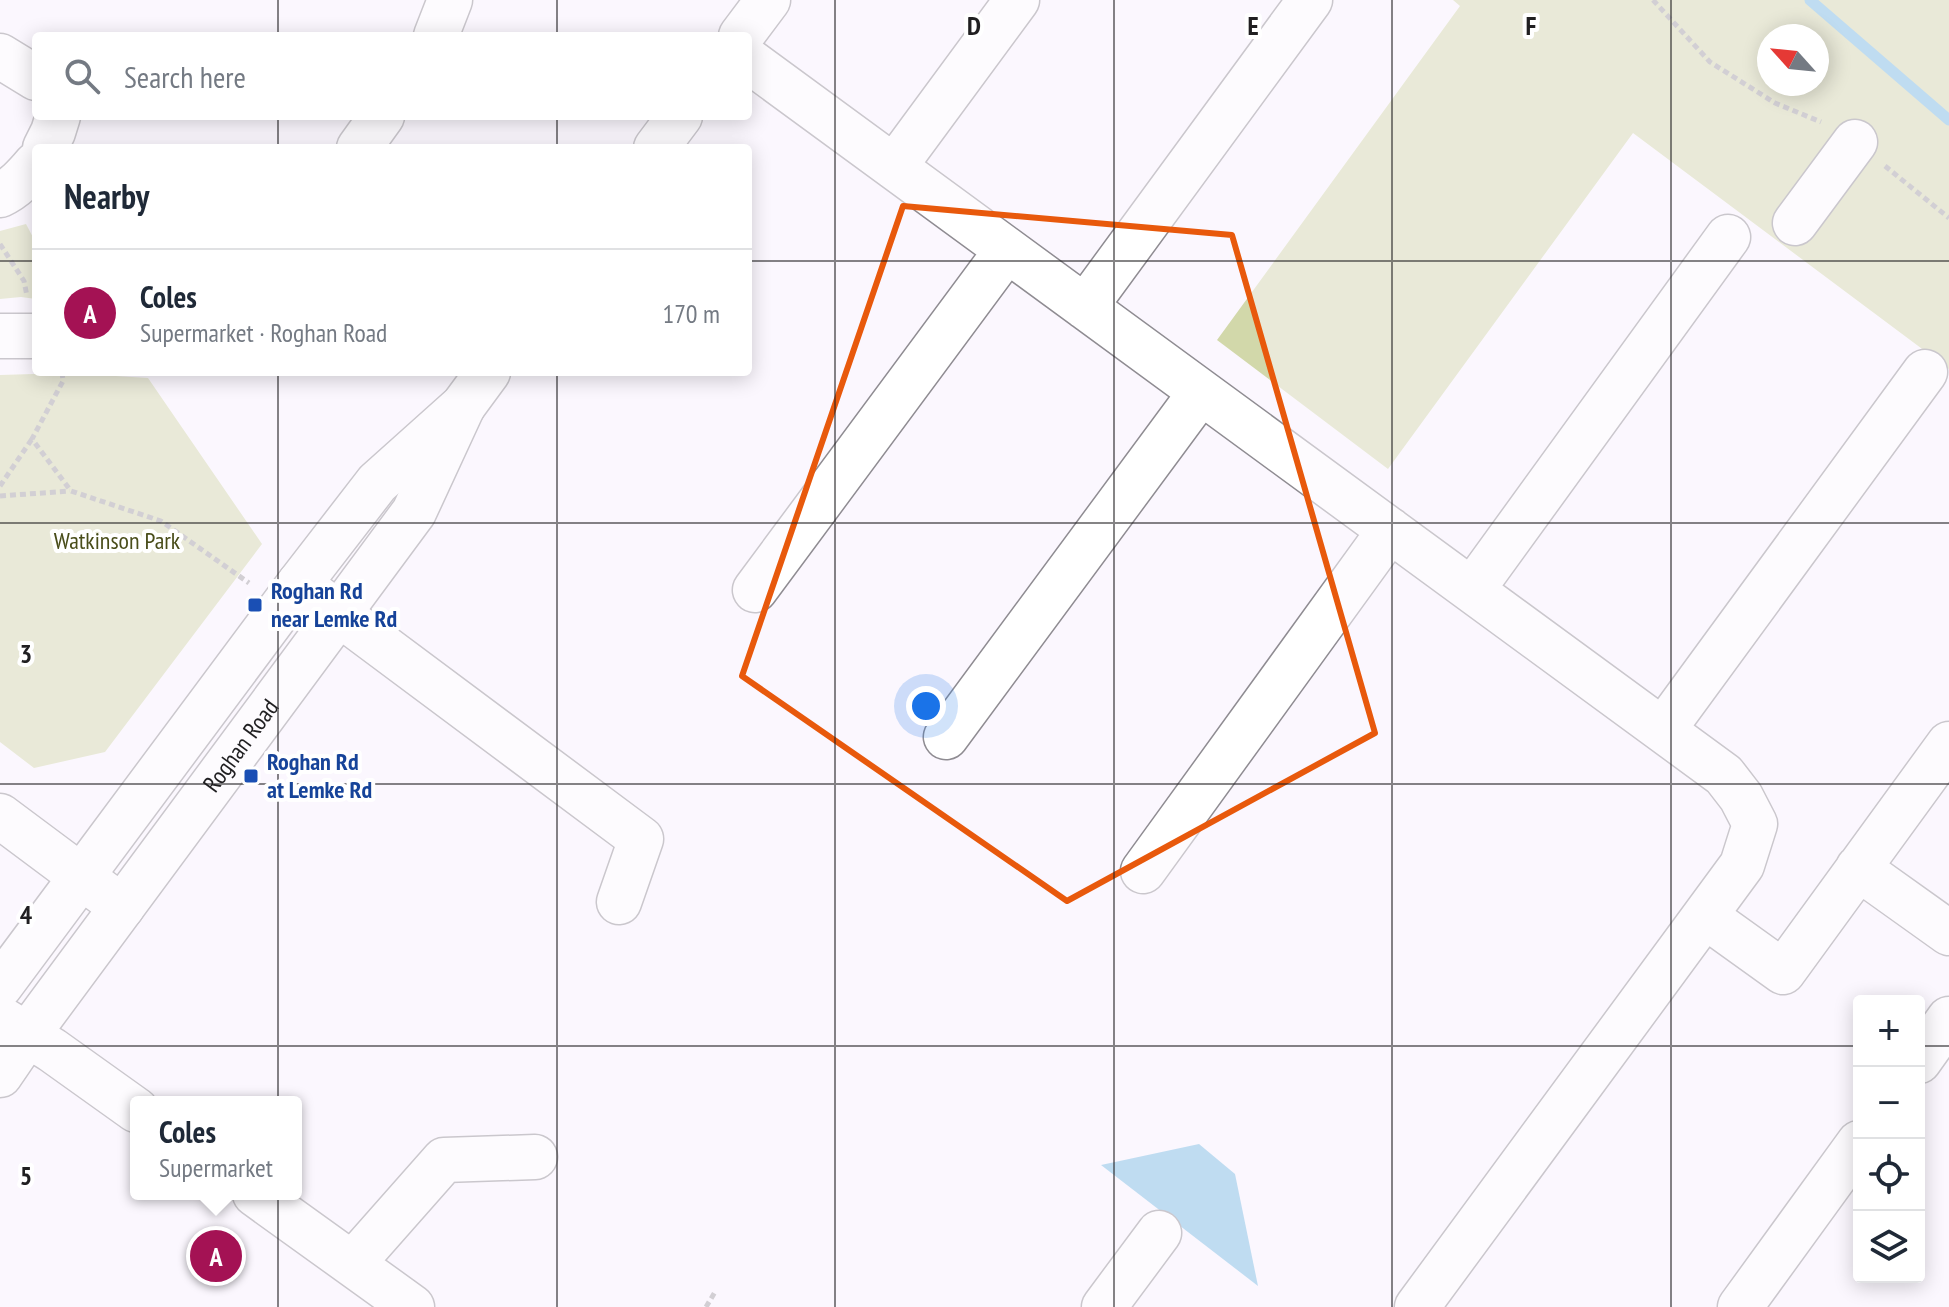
<!DOCTYPE html>
<html lang="en">
<head>
<meta charset="utf-8">
<style>
  body { margin:0; font-family:"PT Sans Narrow",sans-serif; background:#f2f2f3; color:#1f2937 }
  .controls { position:absolute; right:24px; bottom:24px; display:grid; overflow:hidden; border-radius:8px; box-shadow:0 4px 20px #0003 }
  .controls button { width:72px; height:72px; display:grid; place-items:center; padding:0; border:0; border-bottom:2px solid #e0e1e3; background:#fff; color:#1f2937; font:40px sans-serif }
  .compass { position:absolute; left:1757px; top:24px; width:72px; height:72px; border-radius:50%; background:#fff; box-shadow:0 4px 20px #0003; rotate:297deg }
  .you { position:absolute; left:926px; top:706px; width:28px; height:28px; margin:-20px; border:6px solid #fff; border-radius:50%; background:#1a73e8; box-shadow:0 0 0 12px #1a73e833 }
  .badge { display:grid; place-items:center; width:52px; height:52px; border-radius:50%; background:#a41254; color:#fff; font-size:26px; font-weight:700 }
  .pin { position:absolute; translate:-50% -50%; border:4px solid #fff; box-shadow:0 2px 8px #0006 }
  .popup { position:absolute; left:130px; top:1096px; width:172px; height:104px; box-sizing:border-box; display:grid; place-content:center; border-radius:8px; background:#fff; filter:drop-shadow(0 2px 6px #0005); font-size:26px; white-space:nowrap; color:#747a83 }
  .popup b { font-size:30px; color:#1f2937 }
  .popup::after { content:''; position:absolute; left:50%; top:100%; margin-left:-16px; border:16px solid transparent; border-top-color:#fff }
  .list { margin:0; padding:0; list-style:none }
  h2 { display:flex; justify-content:space-between; align-items:center; height:104px; margin:0; padding:0 32px; font-size:34px }
  h2 small { font-size:26px; font-weight:400; color:#747a83 }
  .list li { display:grid; grid-template-columns:52px 1fr auto; gap:24px; align-items:center; box-sizing:border-box; height:128px; padding:0 32px; border-top:2px solid #e0e1e3 }
  .list b { display:block; font-size:30px; white-space:nowrap }
  .list p { margin:0; font-size:26px; white-space:nowrap; color:#747a83 }
  .list em { font-size:26px; font-style:normal; color:#747a83 }
  .icon { flex:none; width:44px; height:44px; fill:none; stroke:currentColor; stroke-width:2; stroke-linecap:round; stroke-linejoin:round }
  .map { position:relative; flex:none; width:1949px; height:1307px; overflow:hidden }
  .search { position:absolute; background:#fff; box-shadow:0 4px 20px #0003; left:32px; top:32px; width:720px; height:88px; display:flex; align-items:center; gap:20px; box-sizing:border-box; padding:0 28px; border-radius:8px; color:#747a83; font-size:30px }
  .panel { position:absolute; background:#fff; box-shadow:0 4px 20px #0003; left:32px; top:144px; width:720px; height:232px; border-radius:8px }
  .map>svg:first-child { display:block }
  .green { fill:#d2d8aa; fill-rule:evenodd }
  .water { fill:#77bae3 }
  .lines { fill:none; stroke-linecap:round; stroke-linejoin:round }
  .stream { stroke:#77bae3; stroke-width:11 }
  .minor-casing { stroke:#8f8c92; stroke-width:47 }
  .major-casing { stroke:#8f8c92; stroke-width:47 }
  .path { stroke:#a19ea3; stroke-width:5; stroke-dasharray:6 4; stroke-linecap:butt }
  .minor { stroke:#fff; stroke-width:44 }
  .major { stroke:#fff; stroke-width:44 }
  .marked { fill:none; stroke:#e8590c; stroke-width:6; stroke-linejoin:round }
  .grid { fill:none; stroke:#201f21; stroke-width:2; stroke-opacity:0.55 }
  .transit-dot { fill:#1a4fb4; stroke:#fff; stroke-width:3 }
  .labels { text-anchor:middle; stroke-width:8; stroke-linejoin:round; paint-order:stroke }
  .park-label { font-size:24px; fill:#494d1a; stroke:#fff }
  .transit-label { font-size:24px; font-weight:bold; fill:#164399; stroke:#fff; text-anchor:start }
  .street-label { font-size:24px; fill:#201f21; stroke:#fff }
  .grid-label { font-size:26px; text-anchor:middle; font-weight:bold; fill:#201f21; stroke:#fff; stroke-width:8; stroke-linejoin:round; paint-order:stroke }
</style>
</head>
<body>
<div class="map">
<svg width="1949" height="1307" viewBox="0 0 1949 1307">
  <rect width="100%" height="100%" fill="#fbf7fe"/>
  <path class="green" d="M1453 0H1949V369L1633 133 1388 469 1217 340 1460 6ZM1769 36H1817V84H1769Z
    M26 224 36 243V299L21 297 0 299V231Z
    M67 373 148 378 262 544 105 752 34 768 0 742V375Z"/>
  <path class="water" d="M1199 1144 1235 1174 1258 1286 1101 1165Z"/>
  <g class="lines">
    <path class="stream" d="M1810 0 1949 120"/>
    <g class="minor-casing">
      <path id="minor" d="M436 36 450 0
        M0 56 36 78
        M748 60 1724 775 1741 797 1755 824 1742 865 1417 1307
        M45 148 53 132 58 116
        M359 148 382 116
        M894 167 1017 0
        M0 195C15 188 25 177 36 164
        M1795 223 1855 142
        M1085 307 1310 0
        M0 336H36
        M299 584 641 839 619 902
        M755 590 1007 250
        M1472 590 1728 237
        M1663 730 1925 372
        M946 737 1201 392
        M0 816 122 907
        M1858 868 1949 933
        M1143 871 1390 530
        M1705 916 1783 972 1949 744
        M0 1018 52 1050 136 1110
        M1919 1061 1949 1019
        M255 1194 412 1307
        M353 1263 444 1160 535 1157
        M1104 1307 1159 1233
        M1740 1307 1859 1143"/>
    </g>
    <g class="major-casing">
      <g id="major">
        <path d="M741 36 768 0"/>
        <path d="M656 148 680 116"/>
        <path d="M0 986 299 584 377 483 463 406 488 372"/>
        <path id="s1" d="M0 1075 28 1034 414 512 463 406"/>
      </g>
    </g>
    <path class="path" d="M1653 0 1710 62 1775 103 1821 122
      M1885 166 1949 218
      M0 244 24 281 27 296
      M62 372 63 381 32 439 71 491 161 521 249 583
      M0 486 32 439
      M0 496 70 491
      M706 1307 715 1292"/>
    <use href="#minor" class="minor"/>
    <use href="#major" class="major"/>
  </g>
  <path d="M0 0H1949V1307H0ZM903 206 1232 235 1375 733 1067 901 742 676Z" fill="#fbf7fe" fill-opacity=".55" fill-rule="evenodd"/>
  <path class="marked" d="M903 206 1232 235 1375 733 1067 901 742 676Z"/>
  <path class="grid" d="M278 0V36M557 0V36M835 0V1307M1114 0V1307M1392 0V1307M1671 0V1307M278 116V148M557 116V148M0 261H36M748 261H1949M278 372V1307M557 372V1307M0 523H1949M0 784H1949M0 1046H1859M1919 1046H1949"/>
  <g class="transit-dot">
    <rect x="247" y="597" width="16" height="16" rx="4"/>
    <rect x="243" y="768" width="16" height="16" rx="4"/>
  </g>
  <g class="labels">
    <g class="park-label">
      <text x="117" y="549">Watkinson Park</text>
    </g>
    <g class="transit-label">
      <text x="271" y="599">Roghan Rd<tspan x="271" dy="28">near Lemke Rd</tspan></text>
      <text x="267" y="770">Roghan Rd<tspan x="267" dy="28">at Lemke Rd</tspan></text>
    </g>
    <g class="street-label">
      <text dy="8" stroke="none"><textPath href="#s1" startOffset="408">Roghan Road</textPath></text>
    </g>
  </g>
  <g class="grid-label">
    <text x="974" y="35">D</text>
    <text x="1253" y="35">E</text>
    <text x="1531" y="35">F</text>
    <text x="26" y="663">3</text>
    <text x="26" y="924">4</text>
    <text x="26" y="1185">5</text>
  </g>
</svg>
<div class="controls">
<button>+</button>
<button>−</button>
<button><svg class="icon" aria-label="locate" viewBox="0 0 24 24"><circle cx="12" cy="12" r="6"/><path d="M12 2v4M12 18v4M2 12h4M18 12h4"/></svg></button>
<button><svg class="icon" aria-label="layers" viewBox="0 0 24 24"><path d="M12 4l9 5-9 5-9-5zM3 14l9 5 9-5"/></svg></button>
</div>
<svg class="compass" viewBox="-18 -18 36 36"><path d="M0-13l5 13h-10z" fill="#e53935"/><path d="M0 13l5-13h-10z" fill="#747a83"/></svg>
<div class="you"></div>
<div class="pin badge" style="left:216px;top:1256px">A</div>
<div class="popup"><b>Coles</b>Supermarket</div>
<div class="search"><svg class="icon" aria-label="search" viewBox="0 0 24 24"><circle cx="10" cy="10" r="6"/><path d="M15 15l6 6"/></svg>Search here</div>
<section class="panel">
<h2>Nearby<small></small></h2>
<ul class="list">
<li><span class="badge">A</span><div><b>Coles</b><p>Supermarket · Roghan Road</p></div><em>170 m</em></li>
</ul>
</section>
</div>
</body>
</html>
